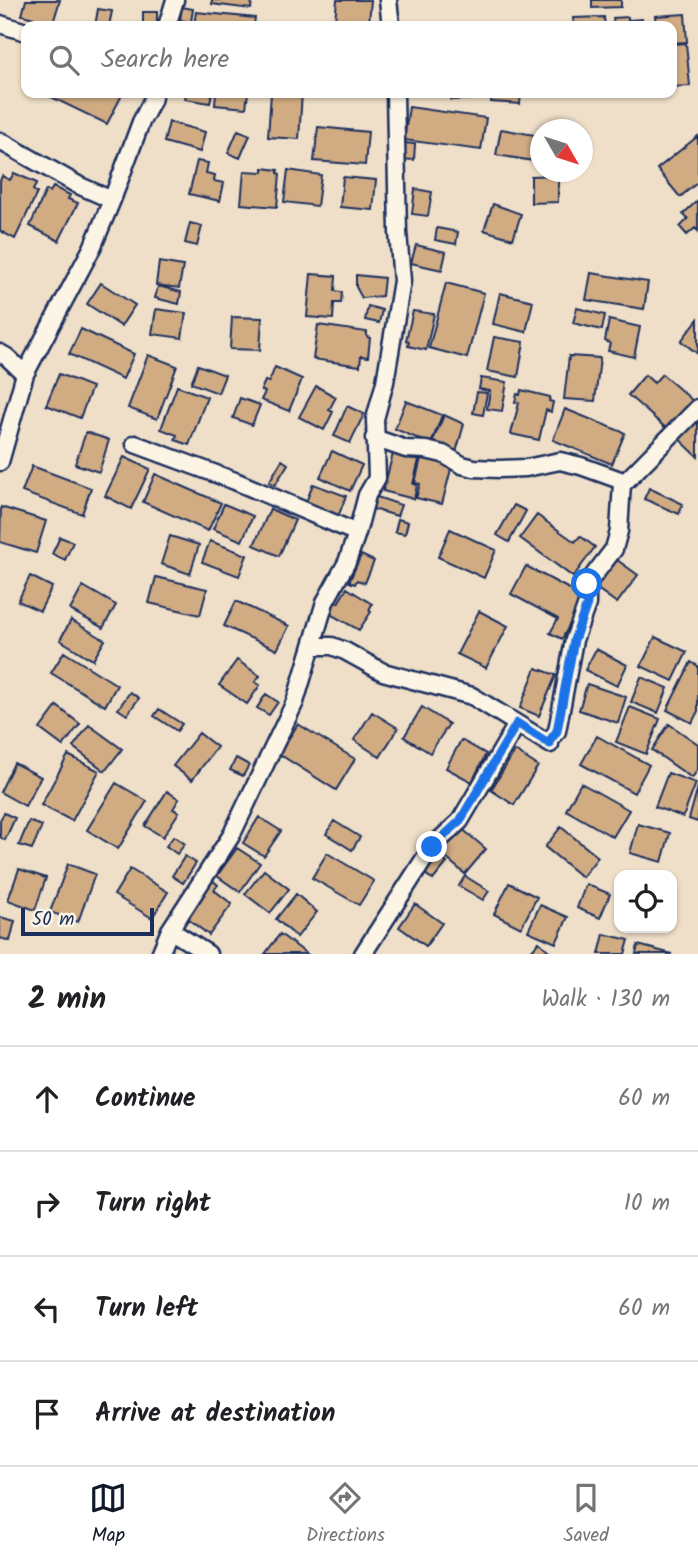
<!DOCTYPE html>
<html lang="en">
<head>
<meta charset="utf-8">
<style>
  body { margin:0; font-family:Kalam,sans-serif; background:#f6f6f6; color:#202124 }
  .controls { position:absolute; right:21px; bottom:21px; display:grid; overflow:hidden; border-radius:14px; box-shadow:0 2px 5px #0004 }
  .controls button { width:63px; height:63px; display:grid; place-items:center; padding:0; border:0; border-bottom:2px solid #e0e0e0; background:#fff; color:#202124; font:35px sans-serif }
  .compass { position:absolute; left:530px; top:119px; width:63px; height:63px; border-radius:50%; background:#fff; box-shadow:0 2px 5px #0004; rotate:129deg }
  .scale { position:absolute; left:21px; bottom:18px; width:133px; box-sizing:border-box; padding-left:7px; border:4px solid #1b2f5e; border-top:0; font-size:19px; line-height:24px; white-space:nowrap; color:#1b2f5e; -webkit-text-stroke:5px #fcf5e5; paint-order:stroke }
  .stop { position:absolute; width:21px; height:21px; margin:-16px; border:5px solid #1a73e8; border-radius:50%; background:#fff }
  .stop.end { background:#1a73e8; border-color:#fff; box-shadow:0 2px 7px #0008 }
  .list { margin:0; padding:0; list-style:none }
  h2 { display:flex; justify-content:space-between; align-items:center; height:91px; margin:0; padding:0 28px; font-size:30px }
  h2 small { font-size:23px; font-weight:400; color:#757577 }
  .list li { display:grid; grid-template-columns:46px 1fr auto; gap:21px; align-items:center; box-sizing:border-box; height:105px; padding:0 28px; border-top:2px solid #e0e0e0 }
  .list b { display:block; font-size:26px; white-space:nowrap }
  .list em { font-size:23px; font-style:normal; color:#757577 }
  .icon { flex:none; width:38px; height:38px; fill:none; stroke:currentColor; stroke-width:2; stroke-linecap:round; stroke-linejoin:round }
  .map { position:relative; flex:none; width:698px; height:954px; overflow:hidden }
  .search { position:absolute; background:#fff; box-shadow:0 2px 5px #0004; left:21px; right:21px; top:21px; height:77px; display:flex; align-items:center; gap:18px; box-sizing:border-box; padding:0 24px; border-radius:14px; color:#757577; font-size:26px }
  .sheet { height:511px; background:#fff }
  nav { display:flex; justify-content:space-around; align-items:center; box-sizing:border-box; height:98px; border-top:2px solid #e0e0e0; background:#fff; font-size:19px; color:#757577 }
  nav a { display:grid; justify-items:center; gap:4px }
  nav .on { color:#111827 }
  .map>svg:first-child { display:block }
  .building { fill:#d1ac83; stroke:#1b2f5e; stroke-width:2 }
  .lines { fill:none; stroke-linecap:round; stroke-linejoin:round }
  .street-casing { stroke:#1b2f5e; stroke-width:21 }
  .street { stroke:#fcf5e5; stroke-width:16 }
  .route { stroke:#1a73e8; stroke-width:9 }
</style>
</head>
<body>
<div class="map">
<svg width="698" height="954" viewBox="0 0 698 954">
  <rect width="100%" height="100%" fill="#efdfc8"/>
  <filter id="ink" filterUnits="userSpaceOnUse"><feTurbulence type="fractalNoise" baseFrequency=".0143" numOctaves="2"/><feDisplacementMap in="SourceGraphic" scale="14" xChannelSelector="R" yChannelSelector="G"/><feConvolveMatrix kernelMatrix="1 2 1 2 8 2 1 2 1" color-interpolation-filters="sRGB"/></filter>
  <g filter="url(#ink)">
    <path class="building" d="M26 0H60L52 26 33 21 34 18 22 15Z
      M212 0H252L251 9 212 4Z
      M337 0H371L369 22 335 20Z
      M592 0H621V7L592 8Z
      M182 7 193 9 191 22 180 20Z
      M98 9 112 11 109 26H95Z
      M143 12H157V25H143Z
      M196 12 255 18 254 26H194Z
      M685 14 687 42 672 43V26H656L655 16Z
      M604 17 605 26H574L573 18Z
      M628 17V20L642 19V26H614L613 18Z
      M686 43 690 86 672 87V44Z
      M49 93H123L107 124 47 95Z
      M186 93H212L210 103 185 99Z
      M216 93H248L246 108 215 105Z
      M271 93H302L299 139 268 137Z
      M451 93H475V99L451 100Z
      M492 93H521L520 104 491 102Z
      M409 107 486 118 481 150 404 140Z
      M169 122 205 132 200 152 164 142Z
      M318 127 368 132 365 165 314 161Z
      M501 129 540 136V162L496 155Z
      M238 130 250 135 240 158 228 153Z
      M698 136V182L680 197 657 169Z
      M402 143 415 144 414 160 401 159Z
      M197 161 208 163 206 173 215 175 214 181 224 183 220 201 189 194Z
      M263 168 278 170V173L280 174 277 207 241 204 244 171 263 172Z
      M288 170 321 175 317 206 284 202Z
      M14 173 37 183 33 190 37 193 15 239 0 231V181L2 176 10 180Z
      M558 175V202L531 203V176Z
      M343 177 376 180 373 210 340 207Z
      M53 187 70 195 68 199 78 203 59 241 30 226 46 190 50 192Z
      M415 189 432 192 428 216 412 214Z
      M698 200V231L695 228 687 235 680 227 688 219 683 214Z
      M493 204 521 214 513 239 484 230Z
      M190 223 202 226 197 246 185 243Z
      M437 228 458 232 456 244 435 240Z
      M416 245 446 252 442 270 411 263Z
      M159 262 183 266 179 288 156 285Z
      M591 273 648 282 644 309 586 300Z
      M311 274 336 276 335 291 342 292 341 303H334L333 319 307 317Z
      M356 275 384 278 382 296 362 298 356 287Z
      M101 283 135 305 121 326 87 304Z
      M446 283 484 293 467 358 429 348Z
      M158 286 181 292 179 304 155 298Z
      M500 293 533 301 526 332 493 324Z
      M368 306 382 310 379 323 365 320Z
      M577 308 605 315 602 330 573 323Z
      M156 309 186 313 182 338 152 334Z
      M413 311 434 314 426 350 408 346 409 341 406 340Z
      M232 317 262 318 260 350 230 349Z
      M698 319V354L681 341Z
      M609 320 640 327 634 357 608 351 610 343 605 341Z
      M318 325 367 332V337L370 338 368 357 361 356 360 366 313 359Z
      M81 329 134 354 123 379 69 354Z
      M494 337 524 342 518 377 487 371Z
      M148 355 177 366 157 419 128 408Z
      M569 356 600 358 595 401 564 399Z
      M198 365 225 375 218 393 191 383Z
      M275 367 302 379 289 411 261 400 265 392 261 390 265 381 269 382Z
      M59 374 92 387 80 418 46 405Z
      M662 374 692 400 667 429 628 395 645 375 654 383Z
      M481 378 507 382 502 411 487 409 490 391 479 389Z
      M177 386 207 397 189 445 175 440 177 435 161 429Z
      M316 386 336 397 329 410 333 412 324 430 299 417Z
      M521 390 550 397 549 401 553 402 551 412 546 410 539 440 511 434 519 403 515 402 517 394 520 395Z
      M477 392 487 393 483 415 473 413Z
      M240 398 260 405 252 425 233 418Z
      M406 401 442 415 431 444 395 429Z
      M347 406 364 414 350 443 334 436Z
      M565 409 625 433 612 464 553 440Z
      M698 414V457L676 436Z
      M444 415 464 424 455 456 431 445Z
      M86 432 109 440 99 472 75 464Z
      M394 450 420 456 413 484 417 485 414 499 383 491Z
      M332 451 362 465 350 491 320 477Z
      M124 457 150 469 131 509 105 496Z
      M421 458 452 465 442 504 416 498 420 484 415 483Z
      M282 460 288 464 275 485 269 482Z
      M32 466 91 488 82 514 22 492Z
      M155 474 221 503 208 531 143 502Z
      M313 484 346 496 338 517 305 505Z
      M649 488 683 504 679 514 644 499Z
      M374 496 401 505 397 516 370 508Z
      M224 504 253 516 242 541 213 529Z
      M514 505 526 511 509 542 497 535Z
      M1 507 46 521 36 553 0 542Z
      M270 509 295 520 279 556 254 545Z
      M537 515 575 542 580 536 595 547 573 577 520 538Z
      M398 519 408 522 405 534 395 532Z
      M450 529 496 550 484 578 438 557Z
      M170 536 199 545 190 574 161 564Z
      M60 537 73 542 65 560 52 554Z
      M210 541 247 555 239 576 202 562Z
      M361 555 374 561 365 583 357 580 355 584 349 582Z
      M613 557 638 575 617 603 592 585Z
      M526 566 573 591 572 593 583 599 562 639 550 633 558 619 511 594Z
      M30 576 52 587 40 611 18 601Z
      M156 577 207 589 200 615 149 603Z
      M83 586 116 605 103 628 70 610Z
      M347 588 372 604 369 610 371 612 359 630 328 613 335 602 338 603Z
      M236 601 289 626 277 650 224 626Z
      M479 611 508 626 486 668 457 654Z
      M71 620 105 640 93 660 60 640Z
      M655 637 687 652 673 681 641 666Z
      M596 649 627 665 617 686 585 670Z
      M64 652 117 685 105 706 51 673Z
      M237 660 260 676 255 682 260 685 247 704 219 685Z
      M691 662 698 666V711L692 723 667 710Z
      M536 668 556 675 539 716 520 708Z
      M641 677 668 688 658 713 631 702Z
      M587 684 626 697 618 723 579 710Z
      M130 692 139 698 127 715 118 709Z
      M266 694 278 702 269 715 257 708Z
      M57 706 80 724 63 746 40 729Z
      M422 707 449 724 430 753 404 737Z
      M630 707 660 719 646 754 616 742Z
      M159 709 182 724 177 731 154 716Z
      M372 712 398 728 380 757 354 740Z
      M298 724 355 759 336 790 279 754Z
      M669 724 698 744V769L692 778 652 750Z
      M89 725 122 749 105 771 73 747Z
      M199 733 217 747 192 780 173 766Z
      M597 736 649 765 634 793 581 764Z
      M461 740 486 754 472 782 446 768Z
      M515 751 538 766 514 805 491 790Z
      M68 755 99 771 72 821 41 805Z
      M236 758 249 765 243 776 230 770Z
      M14 763 41 777 25 806 0 792Z
      M668 773 696 783 683 817 655 807Z
      M116 783 147 801 118 849 87 830Z
      M581 783 629 810 613 837 566 810Z
      M698 787V822L689 819Z
      M167 791 179 799 173 809 179 812 163 837 145 826Z
      M4 813 15 818 5 840 0 837V820Z
      M259 817 281 831 264 856 243 843Z
      M29 821 42 826 32 849 19 845Z
      M334 821 360 837 352 850 326 834Z
      M638 824 670 833 662 862 630 853Z
      M460 827 486 849 465 874 439 852Z
      M561 827 598 857 582 877 545 847Z
      M174 836 185 844 177 854 166 846Z
      M237 848 260 863 240 892 217 876Z
      M327 853 374 881 359 905 312 878Z
      M436 854 447 863 433 880 423 872Z
      M185 856 196 863 183 883 172 876Z
      M68 864 95 874 78 922 50 912Z
      M19 869 46 878 35 910 8 900Z
      M130 869 168 892 152 918 114 895Z
      M264 870 289 889 270 913 245 894Z
      M465 876 489 891 483 900 459 886Z
      M211 879 218 885 214 890 232 904 209 935 184 916Z
      M509 883 537 897 521 928 494 914Z
      M586 884 610 894 600 918 577 908Z
      M296 894 317 912 297 937 276 919Z
      M415 904 442 923 426 946 399 927Z
      M540 905 568 917 556 943 528 931Z
      M0 917 15 921 10 941 0 938Z
      M280 934 307 954H265Z
      M604 934 629 940 625 954H599Z
      M539 942 549 951 546 954H528Z
      M638 945 672 954H636Z"/>
    <g class="lines">
      <g class="street-casing">
        <path id="street" d="M388 0 391 26
          M0 24 26 32
          M167 26 175 0
          M0 141 78 185 112 200
          M0 353 7 357 25 374
          M135 444 235 481 357 533
          M0 462 25 374 92 248 112 200 141 122 152 101 154 93
          M624 483 698 408
          M313 646H332L345 651 383 672 472 696 550 744 549 742 557 731 574 640 587 604V584L614 549 619 531 622 483H624L620 480 581 466 560 461 526 468 499 469 474 468 462 465 443 454 426 450 406 449 374 438
          M170 930 208 954
          M160 954 170 930 231 836 295 702 325 602 347 562 357 533 367 495 377 478 375 419 385 382 402 281 398 232 395 93
          M363 954 432 847 460 821 517 724"/>
      </g>
      <use href="#street" class="street"/>
    </g>
  </g>
  <g class="lines" filter="url(#ink)">
    <path class="route" d="M432 847 460 821 517 723 550 744 549 742 557 731 574 640 587 604V584"/>
  </g>
</svg>
<div class="controls">
<button><svg class="icon" aria-label="locate" viewBox="0 0 24 24"><circle cx="12" cy="12" r="6"/><path d="M12 2v4M12 18v4M2 12h4M18 12h4"/></svg></button>
</div>
<svg class="compass" viewBox="-18 -18 36 36"><path d="M0-13l5 13h-10z" fill="#e53935"/><path d="M0 13l5-13h-10z" fill="#757577"/></svg>
<div class="scale">50 m</div>
<div class="stop" style="left:587px;top:584px"></div>
<div class="stop end" style="left:432px;top:847px"></div>
<div class="search"><svg class="icon" aria-label="search" viewBox="0 0 24 24"><circle cx="10" cy="10" r="6"/><path d="M15 15l6 6"/></svg>Search here</div>
</div>
<section class="sheet">
<h2>2 min<small>Walk · 130 m</small></h2>
<ul class="list">
<li><svg class="icon" aria-label="ahead" viewBox="0 0 24 24"><path d="M12 20V5M6 11l6-6 6 6"/></svg><div><b>Continue</b></div><em>60 m</em></li>
<li><svg class="icon" aria-label="right" viewBox="0 0 24 24"><path d="M7 20v-9h11M14 6l5 5-5 5"/></svg><div><b>Turn right</b></div><em>10 m</em></li>
<li><svg class="icon" aria-label="left" viewBox="0 0 24 24"><path d="M17 20v-9H6M10 6l-5 5 5 5"/></svg><div><b>Turn left</b></div><em>60 m</em></li>
<li><svg class="icon" aria-label="arrive" viewBox="0 0 24 24"><path d="M6 21V4h12l-3 4 3 4H6"/></svg><div><b>Arrive at destination</b></div></li>
</ul>
</section>
<nav>
<a class="on"><svg class="icon" aria-label="map" viewBox="0 0 24 24"><path d="M3 6l6-2 6 2 6-2v14l-6 2-6-2-6 2zM9 4v14M15 6v14"/></svg>Map</a>
<a><svg class="icon" aria-label="directions" viewBox="0 0 24 24"><path d="M12 3l9 9-9 9-9-9zM9 14v-3h6M13 9l2 2-2 2"/></svg>Directions</a>
<a><svg class="icon" aria-label="saved" viewBox="0 0 24 24"><path d="M7 4h10v16l-5-4-5 4z"/></svg>Saved</a>
</nav>
</body>
</html>
